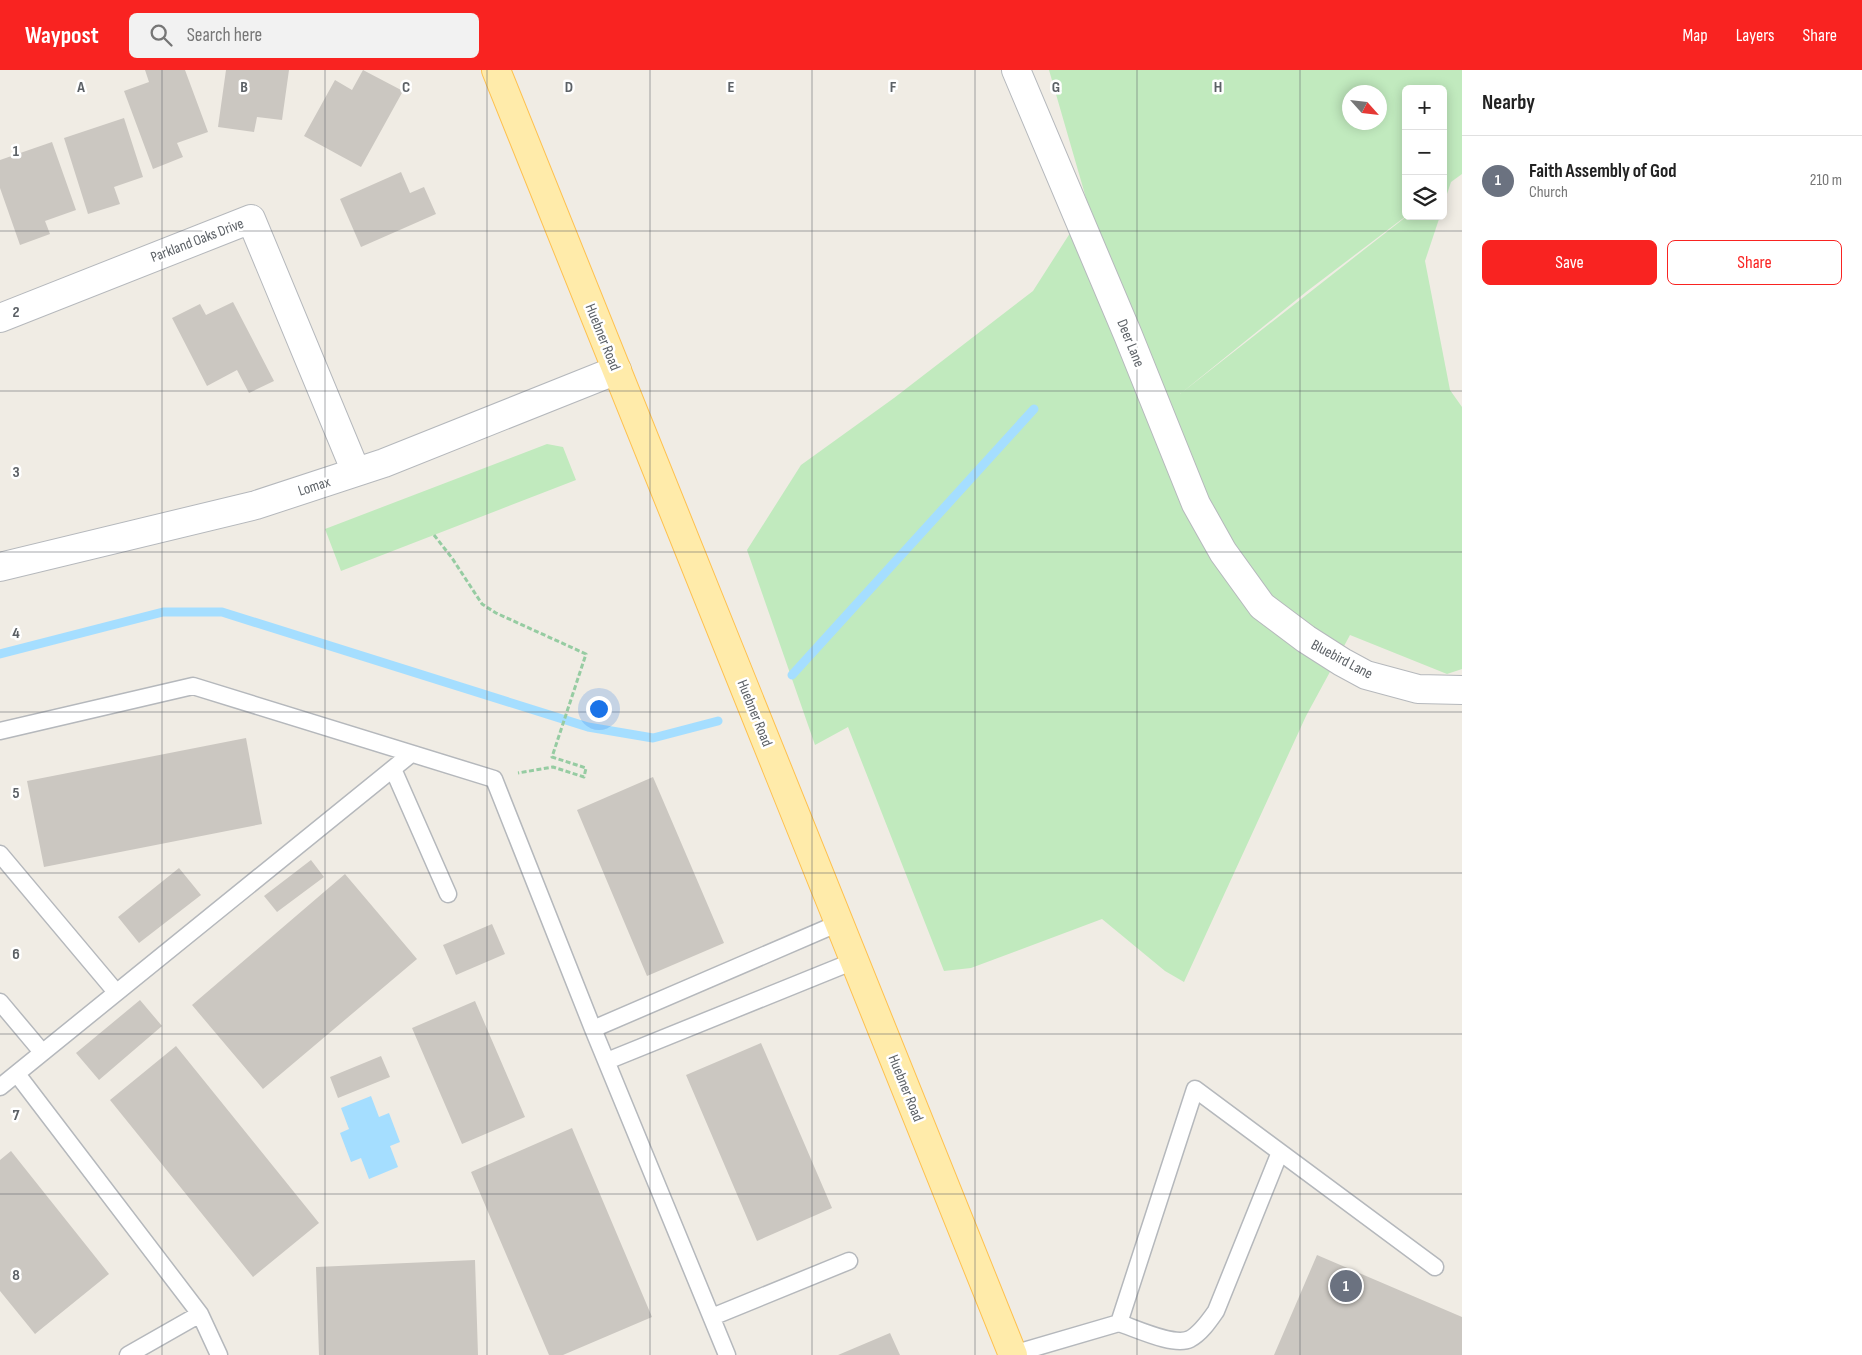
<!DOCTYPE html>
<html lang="en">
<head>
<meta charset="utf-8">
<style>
  body { margin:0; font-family:"Sofia Sans Condensed",sans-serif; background:#f2f2f2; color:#222 }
  .controls { position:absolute; right:15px; top:15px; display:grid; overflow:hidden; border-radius:8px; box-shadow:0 2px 12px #0003 }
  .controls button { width:45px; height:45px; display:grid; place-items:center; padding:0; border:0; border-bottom:1px solid #e0e0e0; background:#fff; color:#222; font:25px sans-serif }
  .compass { position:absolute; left:1342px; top:15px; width:45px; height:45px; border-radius:50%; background:#fff; box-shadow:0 2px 12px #0003; rotate:117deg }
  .you { position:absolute; left:598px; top:638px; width:18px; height:18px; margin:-12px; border:4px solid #fff; border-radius:50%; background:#1a73e8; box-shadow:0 0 0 8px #1a73e833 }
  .badge { display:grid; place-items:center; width:32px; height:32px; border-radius:50%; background:#f92321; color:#fff; font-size:16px; font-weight:700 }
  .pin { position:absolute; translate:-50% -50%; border:2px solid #fff; box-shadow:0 1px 5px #0006 }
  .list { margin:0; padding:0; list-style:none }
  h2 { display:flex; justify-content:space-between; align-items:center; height:65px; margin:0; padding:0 20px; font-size:21px }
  h2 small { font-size:16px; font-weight:400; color:#767676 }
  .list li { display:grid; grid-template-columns:32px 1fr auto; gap:15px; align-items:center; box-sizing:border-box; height:90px; padding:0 20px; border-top:1px solid #e0e0e0 }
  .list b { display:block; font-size:19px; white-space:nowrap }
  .list p { margin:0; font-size:16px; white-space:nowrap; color:#767676 }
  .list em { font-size:16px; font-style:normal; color:#767676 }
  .actions { display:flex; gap:10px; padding:15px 20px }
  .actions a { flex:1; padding:11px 0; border:1px solid #f92321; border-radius:8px; text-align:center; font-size:18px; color:#f92321 }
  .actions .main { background:#f92321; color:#fff }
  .icon { flex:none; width:28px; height:28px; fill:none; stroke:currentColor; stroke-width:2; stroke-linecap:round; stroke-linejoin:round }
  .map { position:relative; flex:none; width:1462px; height:1285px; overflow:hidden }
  header { display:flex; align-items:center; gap:30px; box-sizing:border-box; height:70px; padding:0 25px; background:#f92321; color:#fff }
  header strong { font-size:24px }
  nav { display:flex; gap:28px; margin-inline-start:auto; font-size:18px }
  .search { width:350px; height:45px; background:#f2f2f2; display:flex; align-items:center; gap:12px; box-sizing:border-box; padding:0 18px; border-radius:8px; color:#767676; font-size:19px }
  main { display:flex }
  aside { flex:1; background:#fff }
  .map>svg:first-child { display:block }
  .green { fill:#c1eabe; fill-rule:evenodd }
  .water { fill:#a5deff }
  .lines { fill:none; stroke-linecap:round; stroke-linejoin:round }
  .stream { stroke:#a5deff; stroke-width:9 }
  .building { fill:#cbc7c1 }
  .service-casing { stroke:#b5b8bc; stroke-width:19 }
  .minor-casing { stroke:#b5b8bc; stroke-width:30 }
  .primary-casing { stroke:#fec14f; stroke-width:30 }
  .path { stroke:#96cca2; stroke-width:3; stroke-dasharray:5 2.5; stroke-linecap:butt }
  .service { stroke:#fff; stroke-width:16 }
  .minor { stroke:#fff; stroke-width:28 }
  .primary { stroke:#ffebaa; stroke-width:28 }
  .grid { fill:none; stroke:#5c6166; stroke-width:1; stroke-opacity:0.55 }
  .labels { text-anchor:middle; stroke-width:5; stroke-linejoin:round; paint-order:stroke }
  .street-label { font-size:15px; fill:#5c6166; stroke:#fff }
  .grid-label { font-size:16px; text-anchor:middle; font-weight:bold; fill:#5c6166; stroke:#fff; stroke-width:5; stroke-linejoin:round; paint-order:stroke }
</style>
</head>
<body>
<header>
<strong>Waypost</strong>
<div class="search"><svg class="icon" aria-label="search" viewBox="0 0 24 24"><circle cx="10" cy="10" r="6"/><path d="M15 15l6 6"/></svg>Search here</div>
<nav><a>Map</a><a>Layers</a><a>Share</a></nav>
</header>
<main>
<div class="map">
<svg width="1462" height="1285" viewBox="0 0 1462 1285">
  <rect width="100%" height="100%" fill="#f0ece4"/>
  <path class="green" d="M1049 0H1462V104L1451 112 1443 136V19H1406V146L1306 222 1180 324 1407 146H1440L1425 191 1450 320 1462 337V599L1447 604 1350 565 1306 646 1184 912 1165 901 1102 849 971 898 944 901 848 657 815 675 747 480 801 395 894 328 1033 221 1088 135ZM1350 22H1380V52H1350Z
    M547 374 563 377 576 410 341 501 325 459Z"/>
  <path class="water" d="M371 1026 379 1047 389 1043 400 1072 390 1076 398 1097 369 1109 361 1088 351 1092 340 1063 349 1059 341 1038Z"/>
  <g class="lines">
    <path class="stream" d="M0 584 163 542H222L588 657 653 668 718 651
      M792 605 1034 339"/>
  </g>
  <path class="building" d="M145 0H185L208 62 177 73 183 87 153 99 124 21 149 12Z
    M226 0H289L282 50 257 47 254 62 218 57Z
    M363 0 403 21 361 97 304 66 335 10 352 20Z
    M124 48 143 107 114 117 120 134 88 144 64 68Z
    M52 72 76 140 45 151 50 164 20 175 0 118V90Z
    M401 102 410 123 424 117 436 144 361 177 340 129Z
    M233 232 274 311 249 323 237 300 207 316 172 248 200 234 206 245Z
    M246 668 262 754 44 797 27 711Z
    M653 707 724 873 647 906 577 740Z
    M311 790 324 807 277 842 264 826Z
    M179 798 201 825 139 873 118 847Z
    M345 804 417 889 263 1019 192 935Z
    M492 854 505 884 456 905 443 875Z
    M140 930 162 956 99 1010 76 983Z
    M475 931 525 1047 462 1074 412 958Z
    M761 973 832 1138 757 1171 686 1005Z
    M176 976 319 1153 253 1207 110 1030Z
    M381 986 390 1007 338 1028 330 1007Z
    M572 1058 652 1247 563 1285H549L471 1102Z
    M11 1081 109 1204 35 1264 0 1221V1090Z
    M1317 1185 1462 1247V1285H1274Z
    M475 1190 478 1285H319L316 1197Z
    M890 1263 900 1285H838Z"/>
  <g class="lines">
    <g class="service-casing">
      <path id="service" d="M0 661 193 616 494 709 593 959 727 1285
        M393 699 448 824
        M0 784 116 922
        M0 932 42 982
        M593 959 839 853
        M607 991 854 891
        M17 1004 200 1244 219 1285
        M0 1017 411 684
        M712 1247 849 1191
        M1119 1253C1135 1258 1174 1277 1190 1269 1201 1263 1209 1251 1216 1241L1280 1082
        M1013 1284 1119 1253 1195 1019 1435 1197
        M128 1285 200 1244"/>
    </g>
    <g class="minor-casing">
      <path id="minor" d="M1016 0 1128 265 1196 434 1223 482 1262 536 1306 569 1342 592 1366 605 1418 619 1462 620
        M0 248 251 149 356 402
        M0 497 256 435 384 393 617 300"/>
    </g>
    <g class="primary-casing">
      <path id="primary" d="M496 0 1013 1285"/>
    </g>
    <path class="path" d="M434 465 452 488 482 534 496 543 586 584 552 687 586 698 584 707 553 697 518 703"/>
    <use href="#service" class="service"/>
    <use href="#minor" class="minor"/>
    <use href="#primary" class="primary"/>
  </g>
  <path class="grid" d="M162 0V1285M325 0V1285M487 0V1285M650 0V1285M812 0V1285M975 0V1285M1137 0V1285M1300 0V1285M0 161H1462M0 321H1462M0 482H1462M0 642H1462M0 803H1462M0 964H1462M0 1124H1462"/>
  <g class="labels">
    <g class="street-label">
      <text transform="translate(197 170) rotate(-21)" y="5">Parkland Oaks Drive</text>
      <text transform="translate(603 267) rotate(68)" y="5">Huebner Road</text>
      <text transform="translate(1131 273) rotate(68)" y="5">Deer Lane</text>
      <text transform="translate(314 416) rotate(-18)" y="5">Lomax</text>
      <text transform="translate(1342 589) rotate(28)" y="5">Bluebird Lane</text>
      <text transform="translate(755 643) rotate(68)" y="5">Huebner Road</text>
      <text transform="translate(906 1018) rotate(68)" y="5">Huebner Road</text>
    </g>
  </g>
  <g class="grid-label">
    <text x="81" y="22">A</text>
    <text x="244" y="22">B</text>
    <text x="406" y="22">C</text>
    <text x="569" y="22">D</text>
    <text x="731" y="22">E</text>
    <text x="893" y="22">F</text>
    <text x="1056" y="22">G</text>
    <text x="1218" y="22">H</text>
    <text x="16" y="86">1</text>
    <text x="16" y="247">2</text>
    <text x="16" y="407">3</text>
    <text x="16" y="568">4</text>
    <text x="16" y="728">5</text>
    <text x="16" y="889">6</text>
    <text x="16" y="1050">7</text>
    <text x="16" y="1210">8</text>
  </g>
</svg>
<div class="controls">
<button>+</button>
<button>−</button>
<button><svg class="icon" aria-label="layers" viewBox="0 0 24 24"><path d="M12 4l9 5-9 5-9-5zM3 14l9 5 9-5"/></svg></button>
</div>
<svg class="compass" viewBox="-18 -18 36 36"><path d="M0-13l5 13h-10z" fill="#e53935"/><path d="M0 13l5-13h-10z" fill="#767676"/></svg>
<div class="you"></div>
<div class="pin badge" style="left:1346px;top:1216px;background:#6b7280">1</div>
</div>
<aside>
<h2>Nearby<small></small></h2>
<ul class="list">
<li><span class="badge" style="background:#6b7280">1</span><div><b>Faith Assembly of God</b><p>Church</p></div><em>210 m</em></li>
</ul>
<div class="actions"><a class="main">Save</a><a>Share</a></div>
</aside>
</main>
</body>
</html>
